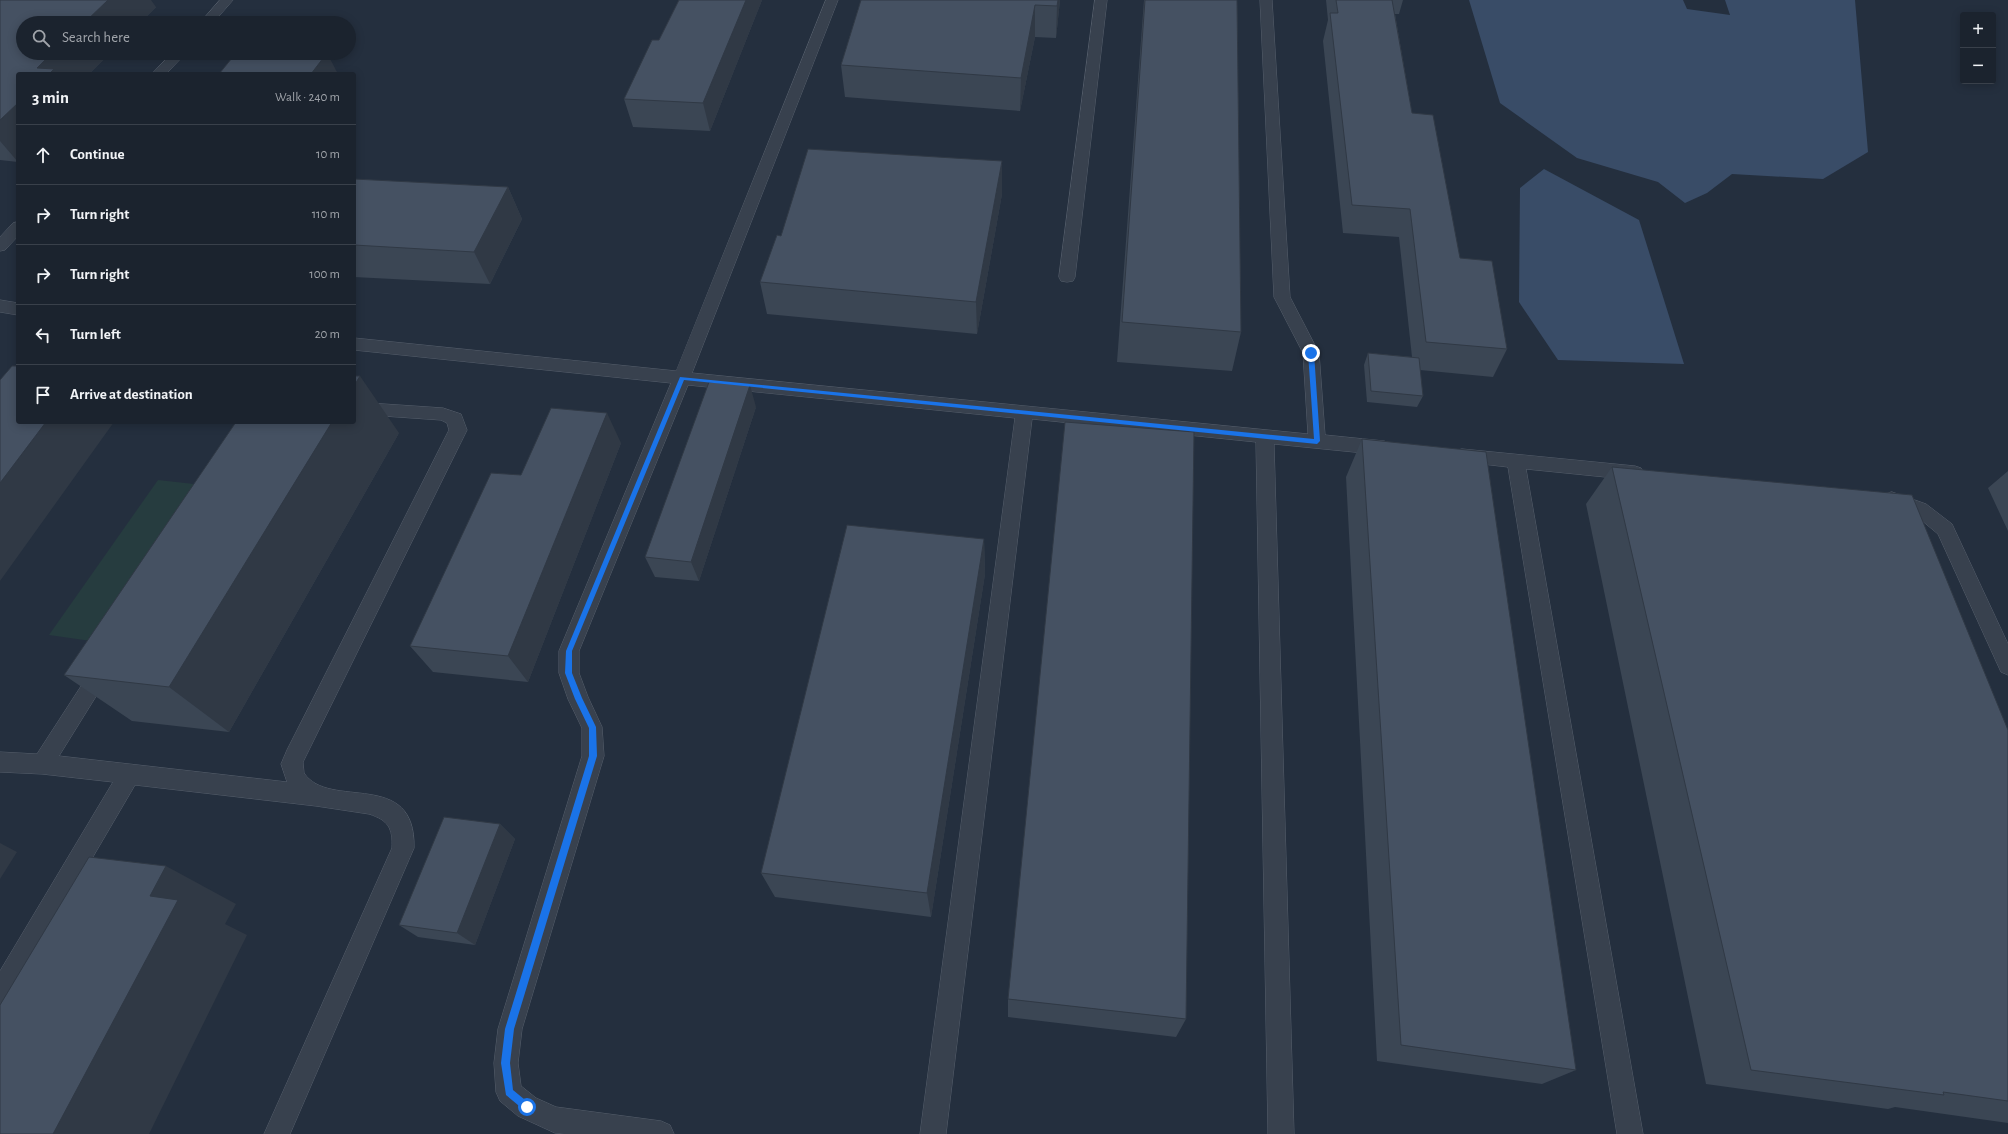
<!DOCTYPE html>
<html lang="en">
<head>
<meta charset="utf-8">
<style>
  body { margin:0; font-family:"Alegreya Sans",sans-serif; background:#282f3a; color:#f1f3f6 }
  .controls { position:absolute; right:12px; top:12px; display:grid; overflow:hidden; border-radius:4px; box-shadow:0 2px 10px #0003 }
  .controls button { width:36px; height:36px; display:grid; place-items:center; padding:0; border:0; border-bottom:1px solid #39404a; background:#1b232e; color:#f1f3f6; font:20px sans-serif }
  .stop { position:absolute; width:12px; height:12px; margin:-9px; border:3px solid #1a73e8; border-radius:50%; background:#fff }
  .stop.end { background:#1a73e8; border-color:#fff; box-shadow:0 1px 4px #0008 }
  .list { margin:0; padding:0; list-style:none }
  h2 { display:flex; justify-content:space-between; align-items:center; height:52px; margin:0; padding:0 16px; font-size:17px }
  h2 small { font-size:13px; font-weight:400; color:#a0a4aa }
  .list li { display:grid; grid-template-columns:26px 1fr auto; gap:12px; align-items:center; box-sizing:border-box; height:60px; padding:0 16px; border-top:1px solid #39404a }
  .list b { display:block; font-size:15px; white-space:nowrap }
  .list em { font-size:13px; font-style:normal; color:#a0a4aa }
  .icon { flex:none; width:22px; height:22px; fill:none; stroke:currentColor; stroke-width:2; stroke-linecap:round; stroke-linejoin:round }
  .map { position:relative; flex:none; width:2008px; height:1134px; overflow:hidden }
  .search { position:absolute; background:#1b232e; box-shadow:0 2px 10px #0003; left:16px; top:16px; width:340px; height:44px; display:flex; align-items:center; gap:10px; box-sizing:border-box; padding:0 14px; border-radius:22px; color:#a0a4aa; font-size:15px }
  .panel { position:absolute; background:#1b232e; box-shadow:0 2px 10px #0003; left:16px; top:72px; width:340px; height:352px; border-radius:4px }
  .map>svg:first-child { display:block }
  .green { fill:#263c3f }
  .water { fill:#394c67 }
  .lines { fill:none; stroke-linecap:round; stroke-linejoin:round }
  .service-casing { stroke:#565f6c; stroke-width:1 }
  .service { fill:#38414e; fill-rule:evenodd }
  .wall { fill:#3b4654 }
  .shaded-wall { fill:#303945 }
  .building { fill:#455162; stroke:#303945 }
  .route { fill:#1a73e8 }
</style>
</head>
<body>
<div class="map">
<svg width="2008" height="1134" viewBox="0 0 2008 1134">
  <rect width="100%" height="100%" fill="#242f3e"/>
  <path class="green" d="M158 480 203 485 98 642 49 635Z"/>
  <path class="water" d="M1469 0H1683L1687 9 1730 15 1725 0H1855L1868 152 1823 179 1732 174 1707 193 1685 203 1658 182 1577 158 1500 103Z
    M1544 169 1639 220 1684 364 1558 360 1519 302 1520 188Z"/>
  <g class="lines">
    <g class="service-casing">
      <path id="service" d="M220 0H233L213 23H200Z
        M826 0H838L692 373 1308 434 1303 353 1274 297 1260 0H1272L1290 297 1319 353 1325 435 1384 441 1390 443 1393 448 1390 453 1384 455 1274 444 1294 1134H1268L1256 442 1032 419 946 1134H920L1015 418 688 385 579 651V673L588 697 602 727 604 756 522 1029 518 1063 521 1086 536 1098 556 1107 661 1121 670 1125 674 1134H565L555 1133 518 1116 500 1101 496 1092 494 1063 498 1029 582 756V728L568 699 559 673V651L671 383 354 350V338L676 371Z
        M1095 0H1107L1075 277 1073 281 1067 282 1061 281 1059 277Z
        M172 53H186L166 74H152Z
        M18 222V236L5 250 0 251V237L13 223Z
        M0 300 18 303V315L0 312Z
        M354 402 443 408 461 414 467 430 303 762 304 773C329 811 416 767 414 848L290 1134H264L392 848C393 828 388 820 369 814L316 806 135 785 8 1002 0 1006V971L113 782 42 774 0 772V752L37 754 96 663 103 660 110 663 113 669 59 756 287 782 281 764 287 750 449 430 447 423 441 420 354 414Z
        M1462 449 1635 466 1641 468 1644 473 1641 478 1635 480 1526 469 1643 1134H1617L1508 467 1456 461 1453 456 1456 451Z
        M1892 492 1926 504 1952 524 2008 644V675L2001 672 1938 534 1914 514 1886 504 1883 499 1886 494Z"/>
    </g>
    <use href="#service" class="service"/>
  </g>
  <path class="wall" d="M0 0 156 7 140 23H23V53H110L89 74H18V162L0 160Z
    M679 0H762L710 131 633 127 624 99 659 40Z
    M861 0H1060L1056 38 1035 37 1020 111 845 97 841 65Z
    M1144 0H1237L1241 332 1232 371 1117 362Z
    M1326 0H1403L1399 14H1395L1412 113 1460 258 1507 349 1493 377 1420 370 1423 396 1417 407 1367 402 1364 365 1368 353 1412 357 1399 237 1343 233 1323 41 1328 20Z
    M1002 161V194L977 334 767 314 760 282 781 236Z
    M354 179 508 187 522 219 490 284 354 277Z
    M756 407 699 581 655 577 645 557Z
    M399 433 229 732 132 721 64 675Z
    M1362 439 1576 1070 1542 1084 1377 1061 1346 477Z
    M621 443 528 682 433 672 410 646 521 475Z
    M1612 467 2008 730V1123L1895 1107 1888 1109 1706 1084 1586 504Z
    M2008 471V531L1988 488Z
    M984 539 985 574 931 917 775 897 761 873Z
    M500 824 515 839 475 945 418 937 399 925Z
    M1008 999 1186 1019 1176 1037 1008 1017Z"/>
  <path class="shaded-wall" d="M108 0H151L156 7 140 23H84Z
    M746 0H762L710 131 703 103Z
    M1058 0H1060L1056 38 1057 6Z
    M1035 5V37L1020 111 1021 78Z
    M52 53H110L89 74H42L37 68Z
    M327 53 338 74H311Z
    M18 103V162L0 141V120Z
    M1002 161V194L977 334 976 302Z
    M508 187 522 219 490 284 474 252Z
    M360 376 399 433 229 732 169 687 332 422H354V386Z
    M750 385 756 407 699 581 691 562Z
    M607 413 621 443 528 682 508 656Z
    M46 422H114L0 581V483Z
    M984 539 985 574 931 917 927 893Z
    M500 824 515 839 475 945 457 933Z
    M0 843 17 852 0 879Z
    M166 866 236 904 225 924 247 935 149 1134H53L150 896Z"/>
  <path class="building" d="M0 0H108L84 23H23V53H52L37 68 54 69 49 74H18V103L0 120Z
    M679 0H746L703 103 624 99 652 40H659Z
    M861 0H1058L1057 6 1035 5 1021 78 841 65Z
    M1145 0H1237L1241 332 1122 322Z
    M1336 0H1392L1412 113 1433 115 1460 258 1492 261 1507 349 1426 342 1410 209 1352 205 1330 13H1338Z
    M236 53H327L311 74H219Z
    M808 149 1002 161 976 302 760 282 777 235 781 236Z
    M354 179 508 187 474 252 354 245Z
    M1368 353 1419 358 1423 396 1371 391Z
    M12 366H18V422H46L0 483V380Z
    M354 376H360L354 386Z
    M709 382 750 385 691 562 645 557Z
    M551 408 607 413 508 656 410 646 491 473 521 475Z
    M236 422H332L169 687 64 675Z
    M1065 422 1194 432 1186 1019 1008 999Z
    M1362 439 1486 452 1576 1070 1401 1045Z
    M1612 467 1912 495 2008 730V1101L1943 1092 1944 1095 1751 1070Z
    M847 525 984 539 927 893 761 873Z
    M444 817 500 824 457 933 399 925Z
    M89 857 166 866 150 896 178 900 53 1134H0V1005Z"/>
  <path class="route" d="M1311 351 1314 353 1320 441 1317 444 684 380 572 651V673L582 698 596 727 597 756 514 1029 510 1063 513 1090 530 1104V1110H524L506 1095 501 1063 505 1029 589 756V728L575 699 565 673 566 651 680 377 1314 439 1308 353Z"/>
</svg>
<div class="controls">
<button>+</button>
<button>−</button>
</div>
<div class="stop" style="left:527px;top:1107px"></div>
<div class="stop end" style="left:1311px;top:353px"></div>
<div class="search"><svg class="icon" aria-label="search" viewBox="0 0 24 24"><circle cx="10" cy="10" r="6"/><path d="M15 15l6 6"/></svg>Search here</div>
<section class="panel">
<h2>3 min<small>Walk · 240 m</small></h2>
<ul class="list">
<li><svg class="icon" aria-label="ahead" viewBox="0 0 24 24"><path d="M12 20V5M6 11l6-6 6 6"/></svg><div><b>Continue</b></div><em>10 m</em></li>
<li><svg class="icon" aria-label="right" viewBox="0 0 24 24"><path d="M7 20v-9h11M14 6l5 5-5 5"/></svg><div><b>Turn right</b></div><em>110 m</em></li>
<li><svg class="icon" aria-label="right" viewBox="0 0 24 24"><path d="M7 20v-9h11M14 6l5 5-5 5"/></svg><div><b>Turn right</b></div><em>100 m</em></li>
<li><svg class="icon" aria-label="left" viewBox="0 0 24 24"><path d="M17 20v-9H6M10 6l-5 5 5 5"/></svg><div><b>Turn left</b></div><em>20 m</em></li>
<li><svg class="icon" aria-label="arrive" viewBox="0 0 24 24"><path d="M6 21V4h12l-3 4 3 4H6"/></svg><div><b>Arrive at destination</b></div></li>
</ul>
</section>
</div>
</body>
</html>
